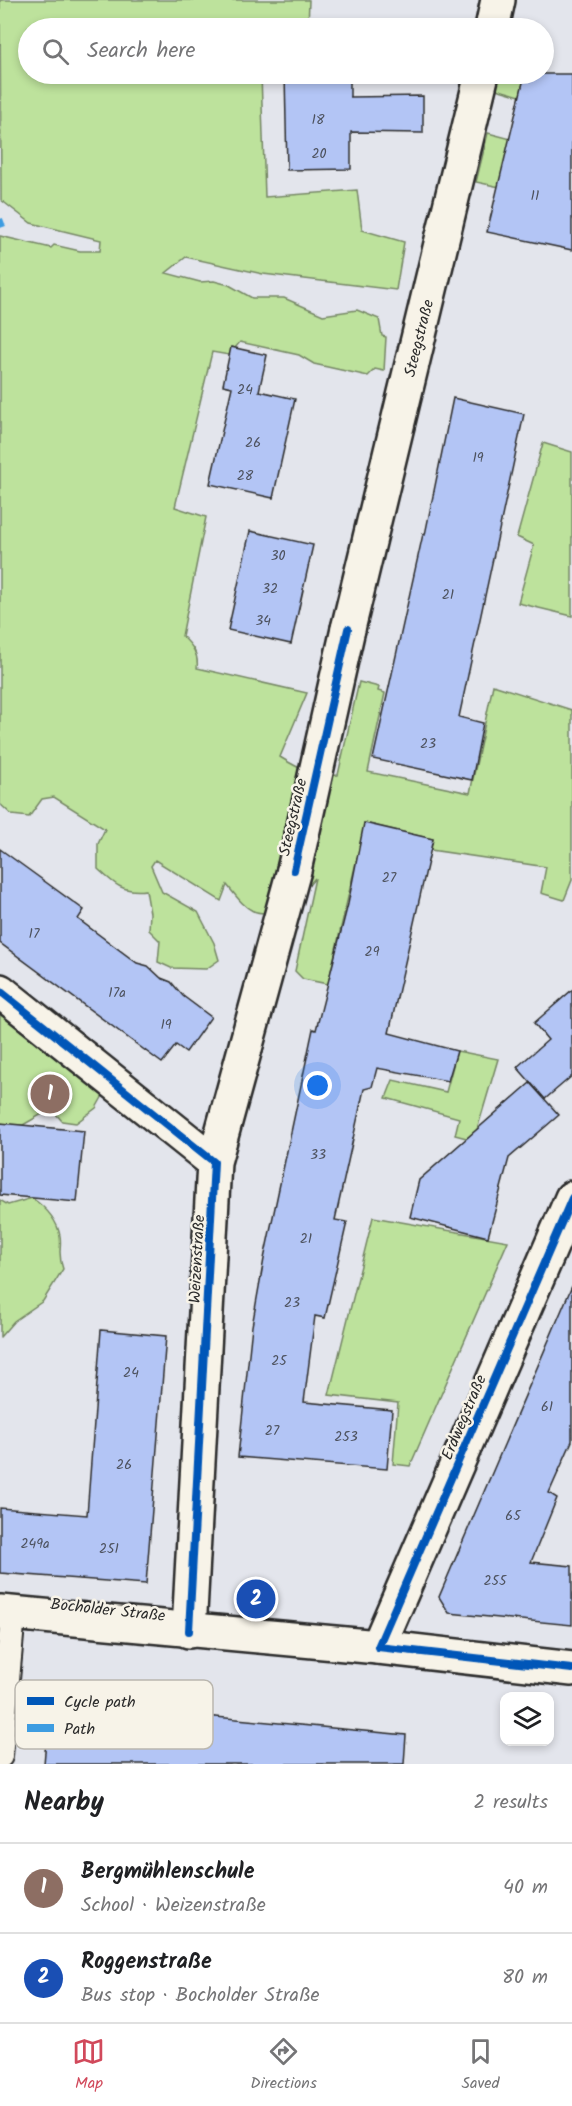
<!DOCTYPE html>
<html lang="en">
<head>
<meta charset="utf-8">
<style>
  body { margin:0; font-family:Kalam,sans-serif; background:#f6f6f6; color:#202124 }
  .controls { position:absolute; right:18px; bottom:18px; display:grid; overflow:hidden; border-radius:12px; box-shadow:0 3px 9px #0003 }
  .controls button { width:54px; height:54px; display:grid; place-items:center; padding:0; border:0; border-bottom:2px solid #e0e0e0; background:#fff; color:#202124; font:30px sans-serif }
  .you { position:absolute; left:318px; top:1086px; width:21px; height:21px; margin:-15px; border:4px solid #fff; border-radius:50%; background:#1a73e8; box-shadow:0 0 0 9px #1a73e833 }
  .badge { display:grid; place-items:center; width:39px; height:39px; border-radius:50%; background:#d1495b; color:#fff; font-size:20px; font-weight:700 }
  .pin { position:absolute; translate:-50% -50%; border:3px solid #fff; box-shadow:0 2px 6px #0006 }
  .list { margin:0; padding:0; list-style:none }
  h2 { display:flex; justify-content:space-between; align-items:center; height:78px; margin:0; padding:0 24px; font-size:26px }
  h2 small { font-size:20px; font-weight:400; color:#757577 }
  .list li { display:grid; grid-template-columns:39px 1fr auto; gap:18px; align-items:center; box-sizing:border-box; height:90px; padding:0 24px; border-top:2px solid #e0e0e0 }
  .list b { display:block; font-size:22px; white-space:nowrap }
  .list p { margin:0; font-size:20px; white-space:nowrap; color:#757577 }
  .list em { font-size:20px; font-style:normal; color:#757577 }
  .icon { flex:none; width:33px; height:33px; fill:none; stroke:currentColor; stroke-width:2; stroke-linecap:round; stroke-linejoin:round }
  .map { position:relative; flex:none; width:572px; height:1764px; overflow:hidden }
  .search { position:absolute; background:#fff; box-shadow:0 3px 9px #0003; left:18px; right:18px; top:18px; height:66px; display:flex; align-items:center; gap:15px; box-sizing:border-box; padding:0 21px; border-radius:33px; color:#757577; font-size:22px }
  .sheet { height:258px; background:#fff }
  nav { display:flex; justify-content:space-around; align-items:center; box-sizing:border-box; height:84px; border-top:2px solid #e0e0e0; background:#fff; font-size:16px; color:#757577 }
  nav a { display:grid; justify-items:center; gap:3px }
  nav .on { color:#d1495b }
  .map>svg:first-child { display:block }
  .green { fill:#bde29c; stroke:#748664; stroke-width:1.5 }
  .building { fill:#b3c5f5; stroke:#2b2b2b; stroke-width:1.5 }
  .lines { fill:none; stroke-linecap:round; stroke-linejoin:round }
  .service-casing { stroke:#2b2b2b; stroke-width:28 }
  .pedestrian-casing { stroke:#2b2b2b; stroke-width:38 }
  .minor-casing { stroke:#2b2b2b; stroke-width:38 }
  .secondary-casing { stroke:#2b2b2b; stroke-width:38 }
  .service { stroke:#f7f3e8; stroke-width:24 }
  .pedestrian { stroke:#f7f3e8; stroke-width:33 }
  .minor { stroke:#f7f3e8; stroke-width:33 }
  .secondary { stroke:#f7f3e8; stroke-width:33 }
  .quiet { stroke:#3d9ce1; stroke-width:6; stroke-dasharray:12 6; stroke-linecap:butt }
  .cycleway-casing { stroke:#f7f3e8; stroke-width:11 }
  .cycleway { stroke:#0057b8; stroke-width:8 }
  .labels { text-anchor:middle; stroke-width:5; stroke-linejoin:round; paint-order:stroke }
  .number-label { font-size:14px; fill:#4d525e }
  .street-label { font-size:16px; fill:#2b2b2b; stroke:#f7f3e8 }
  .key { fill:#f7f3e8; stroke:#bab7af; stroke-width:1.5 }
  .key-label { font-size:16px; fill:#2b2b2b }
</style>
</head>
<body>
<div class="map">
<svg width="572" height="1764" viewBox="0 0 572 1764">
  <rect width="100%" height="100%" fill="#e3e5ec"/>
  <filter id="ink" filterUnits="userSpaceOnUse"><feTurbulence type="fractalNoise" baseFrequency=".0167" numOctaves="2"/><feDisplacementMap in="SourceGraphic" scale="12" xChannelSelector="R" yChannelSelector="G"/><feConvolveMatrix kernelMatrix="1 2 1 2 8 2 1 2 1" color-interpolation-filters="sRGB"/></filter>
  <g filter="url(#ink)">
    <path class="green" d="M0 0H309L308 28H28V74H261L265 197 357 190 362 230 404 242 396 290 263 274 186 257 166 273 200 282 214 281 229 285 252 298H284L323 315 357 310 379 319 382 336 386 337 384 371 375 369 368 376 314 364 299 355 240 342 229 355 212 352 175 507 206 517 182 636C192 645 199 654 197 668L307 693 280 757C299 769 315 777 338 775L359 682 379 687 378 691 385 693 368 772 470 793 493 685 572 710V880L564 900 541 893 546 867 431 850 433 839 365 823 328 984 303 979 295 971 315 878 286 912C250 916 249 912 227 885L221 901 155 860 151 866 162 892 198 912 214 943 219 960 206 969 171 968 158 962 160 941 149 930 150 913 146 890C123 893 114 884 98 869V844L105 829 54 797 42 799 29 817 12 815 0 804V236L51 248 54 245 80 251H100L101 240 31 223 1 200Z
      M500 74H525L520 96 496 89Z
      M488 133 511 139 500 187 476 182Z
      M543 443 572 452V616L518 603 534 545 517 537Z
      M0 1003 18 1015 21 1031 37 1033 105 1092 96 1108 76 1123 62 1121 56 1114H42L23 1125H0Z
      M457 1051 498 1059 474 1140 455 1135 459 1118 386 1098 393 1080 446 1092Z
      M32 1198C45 1207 57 1219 60 1236 62 1249 57 1253 63 1269L43 1301 14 1321 0 1337V1200L8 1205Z
      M373 1217 508 1241 410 1466 393 1464 398 1403 329 1395Z"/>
    <path class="building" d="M285 74H350V97L423 96V133L351 132V169L287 170Z
      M525 74H572V250L487 232Z
      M231 347 267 355 259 391 295 399 273 498 210 484 232 387 223 385Z
      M453 398 524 414 459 717 483 723 472 780 373 759 423 534 425 535Z
      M250 531 313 545 291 644 228 630Z
      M364 823 433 839 389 1033 457 1051 448 1081 377 1068 372 1087 364 1089 335 1220 347 1222 325 1318 315 1316 304 1402 392 1410 387 1469 238 1457 252 1326 264 1259 313 1029 316 1030 348 904Z
      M0 849 84 910 78 919 137 963 148 966 161 978 171 982 183 996 211 1017 186 1052 176 1045 162 1063 0 943Z
      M572 990V1076L545 1099 517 1067 548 1040 534 1023Z
      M530 1083 559 1115 509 1158 488 1237 410 1217 419 1180Z
      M0 1123 84 1131 77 1202 0 1195Z
      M572 1286V1441L549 1493 557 1498 531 1562 572 1566V1625L449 1613 439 1597Z
      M101 1330 166 1336 146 1584 0 1573V1508L87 1515Z
      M131 1709 406 1735 404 1764H44L47 1729 69 1711 130 1717Z"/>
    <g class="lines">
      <g class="service-casing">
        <path id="service" d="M0 1756 13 1614"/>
      </g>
      <g class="pedestrian-casing">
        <path id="pedestrian" d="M294 870 348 629"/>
      </g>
      <g class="minor-casing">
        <path id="minor" d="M492 28 498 0
          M348 629 482 74
          M0 991 214 1162 189 1631
          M214 1162 294 870
          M378 1647 572 1198"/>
      </g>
      <g class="secondary-casing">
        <path id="secondary" d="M0 1612 378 1647 572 1669"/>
      </g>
      <use href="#service" class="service"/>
      <use href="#pedestrian" class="pedestrian"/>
      <use href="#minor" class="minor"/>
      <use href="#secondary" class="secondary"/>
      <path class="quiet" d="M0 219 3 227"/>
      <g class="cycleway-casing">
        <path id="cycleway" d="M294 870 348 629
          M0 991 214 1162 189 1631
          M572 1198 378 1647 572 1669"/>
      </g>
      <use href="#cycleway" class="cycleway"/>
    </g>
  </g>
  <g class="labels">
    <g class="number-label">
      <text x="318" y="124">18</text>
      <text x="319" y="158">20</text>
      <text x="535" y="200">11</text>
      <text x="245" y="394">24</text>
      <text x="253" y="447">26</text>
      <text x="478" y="462">19</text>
      <text x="245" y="480">28</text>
      <text x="278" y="560">30</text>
      <text x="270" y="593">32</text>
      <text x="448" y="599">21</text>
      <text x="263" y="625">34</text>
      <text x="428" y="748">23</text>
      <text x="389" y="882">27</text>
      <text x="34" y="938">17</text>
      <text x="372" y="956">29</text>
      <text x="117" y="997">17a</text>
      <text x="166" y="1029">19</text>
      <text x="318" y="1159">33</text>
      <text x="306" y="1243">21</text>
      <text x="292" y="1307">23</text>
      <text x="279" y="1365">25</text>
      <text x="131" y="1377">24</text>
      <text x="547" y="1411">61</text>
      <text x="272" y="1435">27</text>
      <text x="346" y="1441">253</text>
      <text x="124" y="1469">26</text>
      <text x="513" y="1520">65</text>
      <text x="35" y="1548">249a</text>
      <text x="109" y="1553">251</text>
      <text x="495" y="1585">255</text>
    </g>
    <g class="street-label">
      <text transform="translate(418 338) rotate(-76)" y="6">Steegstraße</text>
      <text transform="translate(292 817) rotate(-77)" y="6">Steegstraße</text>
      <text transform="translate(196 1259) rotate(-87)" y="6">Weizenstraße</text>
      <text transform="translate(463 1417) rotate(-67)" y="6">Erdwegstraße</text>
      <text transform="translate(108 1609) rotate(6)" y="6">Bocholder Straße</text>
    </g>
  </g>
  <rect x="15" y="1680" width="198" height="69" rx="9" class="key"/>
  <rect x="27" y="1697" width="27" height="8" fill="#0057b8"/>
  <rect x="27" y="1724" width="27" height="8" fill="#3d9ce1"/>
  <g class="key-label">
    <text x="64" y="1707">Cycle path</text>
    <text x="64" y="1734">Path</text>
  </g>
</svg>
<div class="controls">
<button><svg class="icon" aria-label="layers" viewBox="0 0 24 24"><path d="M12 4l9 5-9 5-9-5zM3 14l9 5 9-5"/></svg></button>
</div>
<div class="you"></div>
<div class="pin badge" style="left:50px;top:1094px;background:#8d6e63">1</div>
<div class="pin badge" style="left:256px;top:1599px;background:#1a4fb4">2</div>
<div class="search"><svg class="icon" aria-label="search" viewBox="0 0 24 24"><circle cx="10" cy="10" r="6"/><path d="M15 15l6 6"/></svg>Search here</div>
</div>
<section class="sheet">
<h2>Nearby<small>2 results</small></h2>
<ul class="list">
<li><span class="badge" style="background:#8d6e63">1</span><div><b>Bergmühlenschule</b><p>School · Weizenstraße</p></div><em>40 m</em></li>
<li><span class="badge" style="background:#1a4fb4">2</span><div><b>Roggenstraße</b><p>Bus stop · Bocholder Straße</p></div><em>80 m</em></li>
</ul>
</section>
<nav>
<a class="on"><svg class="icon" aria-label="map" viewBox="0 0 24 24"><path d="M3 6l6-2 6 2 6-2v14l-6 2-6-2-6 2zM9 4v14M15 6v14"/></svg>Map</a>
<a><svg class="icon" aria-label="directions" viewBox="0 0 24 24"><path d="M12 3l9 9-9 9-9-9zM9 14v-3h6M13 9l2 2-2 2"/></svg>Directions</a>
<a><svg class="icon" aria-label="saved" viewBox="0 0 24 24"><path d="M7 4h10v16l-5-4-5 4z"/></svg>Saved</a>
</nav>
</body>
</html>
